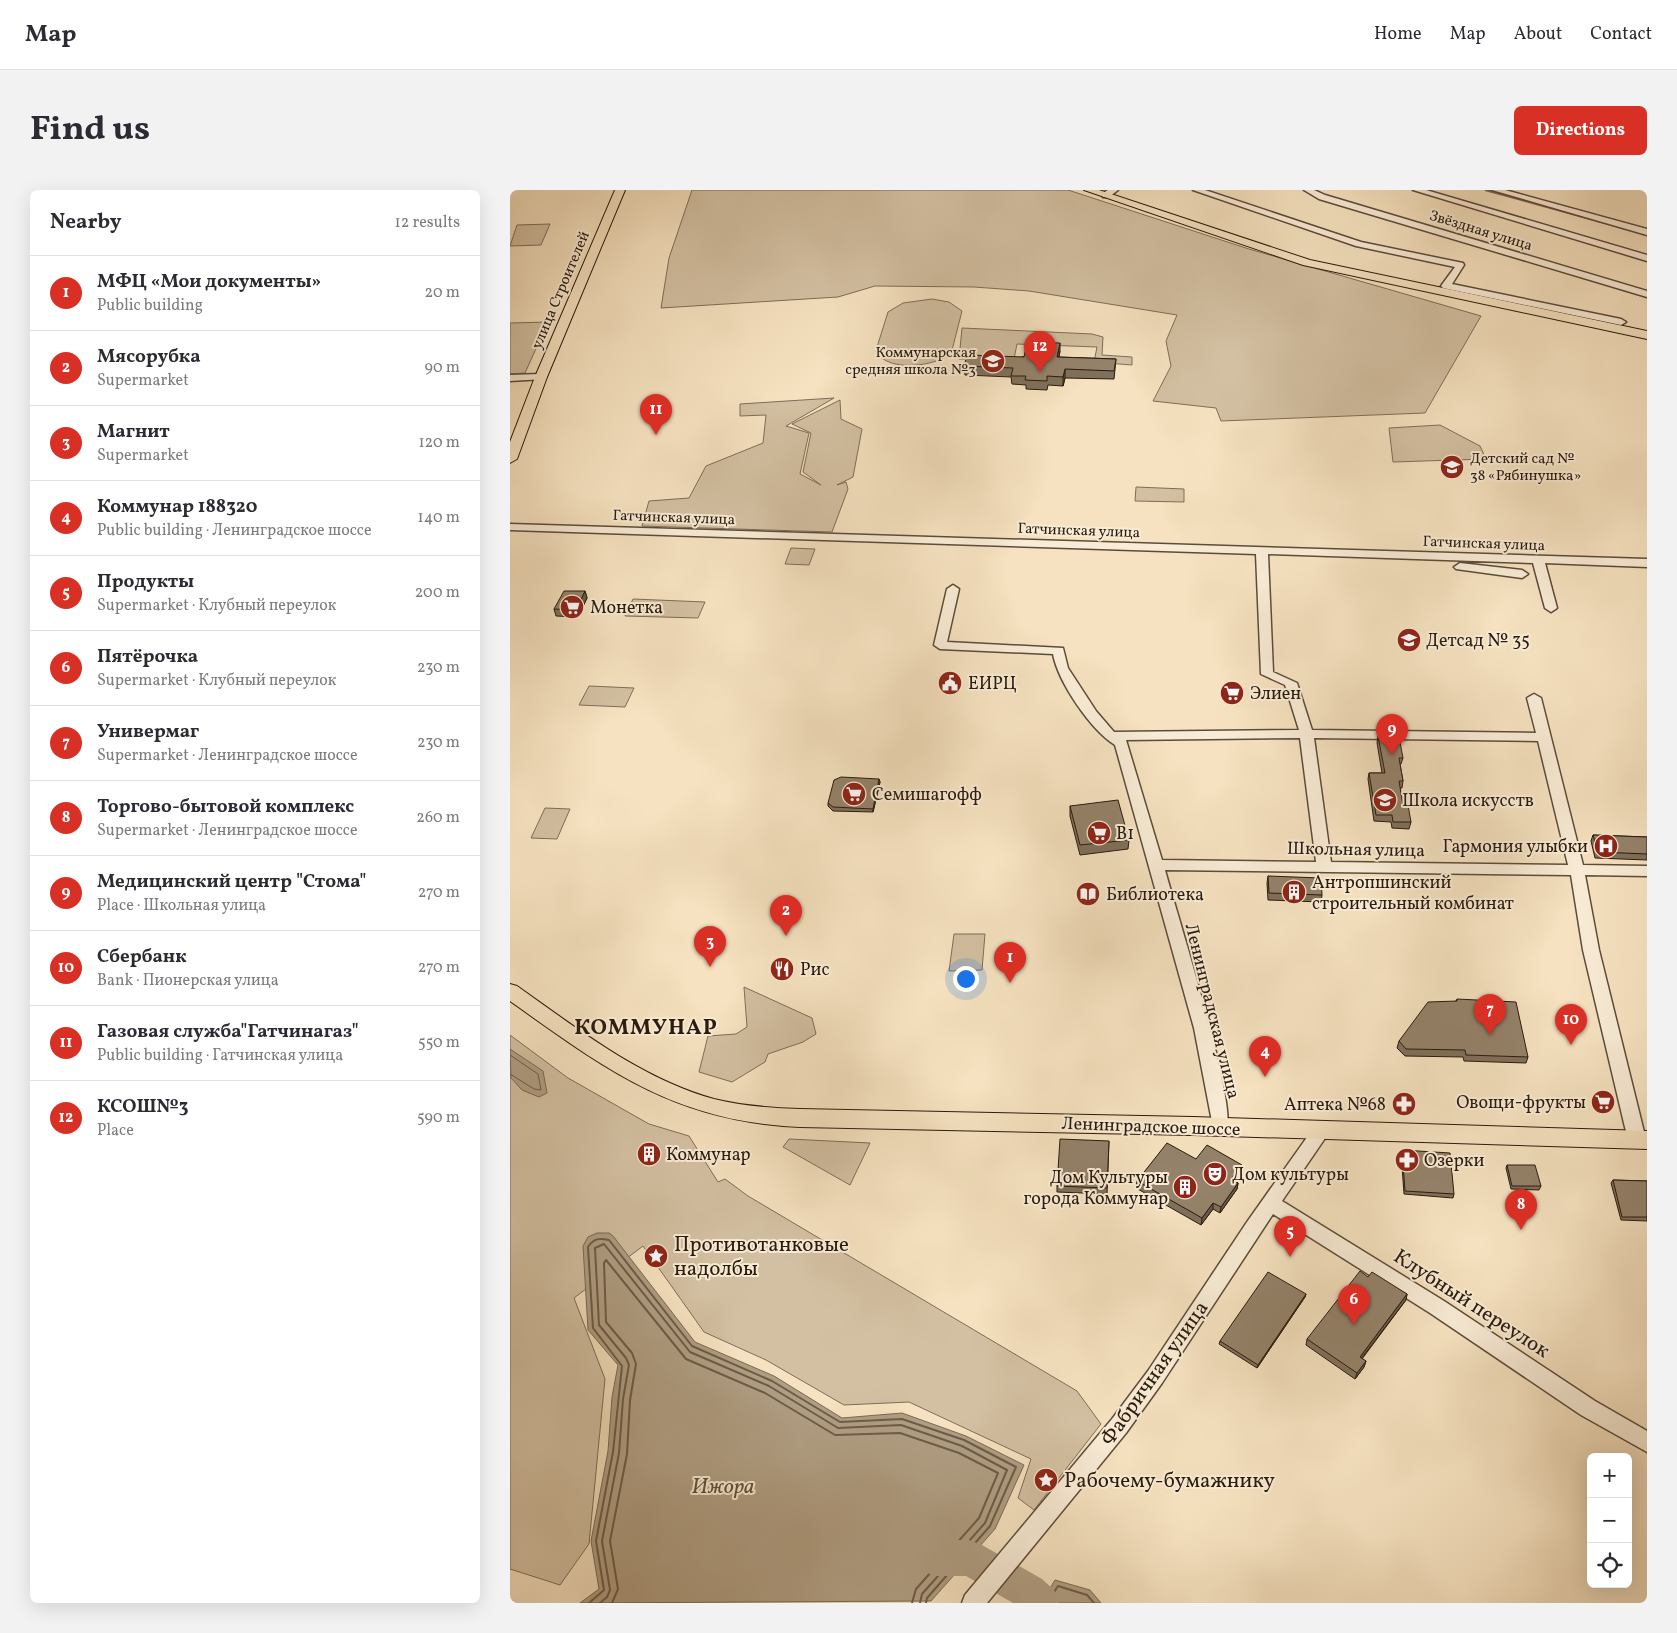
<!DOCTYPE html>
<html lang="en">
<head>
<meta charset="utf-8">
<style>
  body { margin:0; font-family:Vollkorn,serif; background:#f2f2f3; color:#2b2b33 }
  .controls { position:absolute; right:15px; bottom:15px; display:grid; overflow:hidden; border-radius:8px; box-shadow:0 5px 20px #0002 }
  .controls button { width:45px; height:45px; display:grid; place-items:center; padding:0; border:0; border-bottom:1px solid #e1e1e2; background:#fff; color:#2b2b33; font:25px sans-serif }
  .you { position:absolute; left:455px; top:788px; width:18px; height:18px; margin:-12px; border:4px solid #fff; border-radius:50%; background:#1a73e8; box-shadow:0 0 0 8px #1a73e833 }
  .badge { display:grid; place-items:center; width:32px; height:32px; border-radius:50%; background:#d93025; color:#fff; font-size:16px; font-weight:700 }
  .pin { position:absolute; translate:-50% -41px; filter:drop-shadow(0 1px 2px #0008) }
  .pin::after { content:''; position:absolute; top:26px; width:18px; height:15px; background:inherit; clip-path:polygon(0 0,100% 0,50% 100%) }
  .list { margin:0; padding:0; list-style:none }
  h2 { display:flex; justify-content:space-between; align-items:center; height:65px; margin:0; padding:0 20px; font-size:21px }
  h2 small { font-size:16px; font-weight:400; color:#7c7c81 }
  .list li { display:grid; grid-template-columns:32px 1fr auto; gap:15px; align-items:center; box-sizing:border-box; height:75px; padding:0 20px; border-top:1px solid #e1e1e2 }
  .list b { display:block; font-size:19px; white-space:nowrap }
  .list p { margin:0; font-size:16px; white-space:nowrap; color:#7c7c81 }
  .list em { font-size:16px; font-style:normal; color:#7c7c81 }
  .icon { flex:none; width:28px; height:28px; fill:none; stroke:currentColor; stroke-width:2; stroke-linecap:round; stroke-linejoin:round }
  .map { position:relative; flex:none; width:1137px; height:1413px; overflow:hidden; border-radius:8px }
  header { display:flex; align-items:center; gap:30px; box-sizing:border-box; height:70px; padding:0 25px; background:#fff; border-bottom:1px solid #e1e1e2 }
  header strong { font-size:24px }
  nav { display:flex; gap:28px; margin-inline-start:auto; font-size:18px }
  .intro { display:flex; align-items:center; justify-content:space-between; box-sizing:border-box; height:120px; padding:0 30px }
  h1 { margin:0; font-size:35px }
  .button { padding:12px 22px; border-radius:8px; background:#d93025; color:#fff; font-size:18px; font-weight:700 }
  main { display:flex; gap:30px; padding:0 30px }
  aside { flex:1; background:#fff; border-radius:8px; box-shadow:0 5px 20px #0002 }
  .map>svg:first-child { display:block }
  .green { fill:#d3c0a2; stroke:#7e6d58 }
  .water { fill:#b09e83; stroke:#7a6954 }
  .lines { fill:none; stroke-linecap:round; stroke-linejoin:round }
  .shore-far1 { stroke:#6c5c48; stroke-width:1 }
  .shore { stroke:#6c5c48; stroke-width:2 }
  .stream { stroke:#7a6954; stroke-width:2.5 }
  .river { fill:#b09e83; fill-rule:evenodd }
  .minor-casing { stroke:#5c4c3a; stroke-width:3 }
  .major-casing { stroke:#291a0d; stroke-width:2 }
  .minor { fill:#f9ecd6; fill-rule:evenodd }
  .major { fill:#f6e2c0; fill-rule:evenodd }
  .wall { fill:#7f705b; stroke:#291a0d }
  .shaded-wall { fill:#685b4a; stroke:#291a0d }
  .building { fill:#94826a; stroke:#291a0d }
  .labels { text-anchor:middle; stroke-width:4; stroke-linejoin:round; paint-order:stroke }
  .far-street-label { font-size:15px; fill:#291a0d; stroke:#f9ecd6 }
  .far-poi-label { font-size:15px; fill:#291a0d; stroke:#f9ecd6; text-anchor:end }
  .poi-label { font-size:18px; fill:#291a0d; stroke:#f9ecd6; text-anchor:start }
  .street-label { font-size:18px; fill:#291a0d; stroke:#f9ecd6 }
  .near-poi-label { font-size:21px; fill:#291a0d; stroke:#f9ecd6; text-anchor:start }
  .near-street-label { font-size:21px; fill:#291a0d; stroke:#f9ecd6 }
  .district-label { font-size:22px; font-weight:bold; letter-spacing:1px; fill:#291a0d; stroke:#f9ecd6 }
  .near-water-label { font-size:22px; font-style:italic; fill:#5f4f3c; stroke:#f9ecd6 }
</style>
</head>
<body>
<header>
<strong>Map</strong>
<nav><a>Home</a><a>Map</a><a>About</a><a>Contact</a></nav>
</header>
<div class="intro"><h1>Find us</h1><a class="button">Directions</a></div>
<main>
<aside>
<h2>Nearby<small>12 results</small></h2>
<ul class="list">
<li><span class="badge">1</span><div><b>МФЦ «Мои документы»</b><p>Public building</p></div><em>20 m</em></li>
<li><span class="badge">2</span><div><b>Мясорубка</b><p>Supermarket</p></div><em>90 m</em></li>
<li><span class="badge">3</span><div><b>Магнит</b><p>Supermarket</p></div><em>120 m</em></li>
<li><span class="badge">4</span><div><b>Коммунар 188320</b><p>Public building · Ленинградское шоссе</p></div><em>140 m</em></li>
<li><span class="badge">5</span><div><b>Продукты</b><p>Supermarket · Клубный переулок</p></div><em>200 m</em></li>
<li><span class="badge">6</span><div><b>Пятёрочка</b><p>Supermarket · Клубный переулок</p></div><em>230 m</em></li>
<li><span class="badge">7</span><div><b>Универмаг</b><p>Supermarket · Ленинградское шоссе</p></div><em>230 m</em></li>
<li><span class="badge">8</span><div><b>Торгово-бытовой комплекс</b><p>Supermarket · Ленинградское шоссе</p></div><em>260 m</em></li>
<li><span class="badge">9</span><div><b>Медицинский центр &quot;Стома&quot;</b><p>Place · Школьная улица</p></div><em>270 m</em></li>
<li><span class="badge">10</span><div><b>Сбербанк</b><p>Bank · Пионерская улица</p></div><em>270 m</em></li>
<li><span class="badge">11</span><div><b>Газовая служба&quot;Гатчинагаз&quot;</b><p>Public building · Гатчинская улица</p></div><em>550 m</em></li>
<li><span class="badge">12</span><div><b>КСОШ№3</b><p>Place</p></div><em>590 m</em></li>
</ul>
</aside>
<div class="map">
<svg width="1137" height="1413" viewBox="0 0 1137 1413">
  <rect width="100%" height="100%" fill="#f6e2c0"/>
  <filter id="stains"><feTurbulence type="fractalNoise" baseFrequency=".004" numOctaves="4"/><feColorMatrix values="0 0 0 0 .2 0 0 0 0 .09 0 0 0 0 .02 0 0 0 .5 -.17"/></filter>
  <radialGradient id="worn" r=".72"><stop offset=".6" stop-color="#630" stop-opacity="0"/><stop offset="1" stop-color="#630" stop-opacity=".3"/></radialGradient>
  <path class="green" d="M182 0H558L739 59 971 126 915 223 711 231 706 218 643 211 661 176 656 151 667 125 519 101 464 97 365 96 328 107 151 118 159 68Z
    M40 34 31 55 0 56 7 35Z
    M422 109 439 112 452 121 441 164C424 176 380 183 366 162L367 157 378 122 393 113Z
    M38 132 15 183 0 184V133Z
    M452 138 582 144 593 147 592 165 622 167V175L584 172 587 157 507 154 504 169H449Z
    M324 208 276 236 299 243 290 284 311 295 293 282 301 243 282 234 330 210 331 229 352 239 343 287 327 295 336 292 338 299 322 342 132 336 139 311 179 308 196 276 253 253 256 225 230 226V214Z
    M930 235 970 256 976 269 883 272 879 238Z
    M626 297 674 299V312L625 311Z
    M281 358 305 359 299 375 275 374Z
    M123 409 195 412 188 428 115 426Z
    M79 496 124 498 115 517 69 515Z
    M35 618 60 619 47 649 21 648Z
    M444 744H475L472 780 439 781Z
    M234 797 302 828 306 844 293 852 258 864 255 872 222 892 189 882 198 846 226 844 237 837Z
    M0 845 58 888 139 934 179 946 208 992 215 989 238 1006 567 1201 591 1234 524 1320 508 1308 521 1269 399 1212 334 1215 256 1170 194 1142 133 1056 64 1108 95 1189 79 1354 50 1395 0 1379Z
    M279 949 360 953 340 995 273 957Z"/>
  <path class="water" d="M0 859 33 881 37 903 29 907 12 900 1 888Z
    M87 1043H99L103 1046 185 1152 264 1186 332 1228 392 1223 456 1246 514 1275 485 1339 421 1411 70 1413 89 1399 81 1351 98 1261 102 1207 108 1175 78 1140 73 1056 78 1047Z
    M545 1390 580 1400 591 1413H531Z"/>
  <g class="lines">
    <path class="shore-far1" d="M0 865 28 884 31 900 24 899 0 884"/>
    <path class="shore" d="M79 1413 94 1400 86 1351 103 1262 112 1176 83 1138 78 1057C84 1048 89 1048 99 1050L182 1156 262 1191 330 1232 392 1229 454 1250 506 1277 480 1336 417 1408 416 1413
      M90 1413 97 1407 100 1400 92 1351 109 1263 113 1209 119 1175 116 1168 89 1135 85 1058 94 1054 180 1162 259 1196 328 1238 391 1235 452 1256 497 1280 475 1333 412 1404 410 1413
      M102 1413 108 1399 100 1351 117 1264 120 1210 126 1174 122 1163 96 1132 94 1073 96 1070 176 1169 255 1203 325 1245 390 1243 449 1263 488 1283 469 1328 406 1399 402 1413
      M537 1413 548 1396 577 1405 584 1413"/>
    <path class="stream" d="M976 0 1117 39"/>
    <path class="river" d="M425 1350H459L472 1355 532 1389 544 1400 549 1413H503L456 1386H425L412 1381 407 1368 412 1355Z"/>
    <g class="minor-casing">
      <path id="minor" d="M598 0H608L599 7H593V3Z
        M683 0H695L851 52 953 73 954 75 942 94 1111 129 1116 132 1111 135 933 98 931 96 945 77 846 56Z
        M794 0H804L815 5 1137 101V107L809 9Z
        M903 0H916L1137 65V71Z
        M982 0H995L1137 39V45Z
        M31 184 34 185V189L0 191V185Z
        M0 334 1137 369V377L1035 373 1047 418 1041 422 1035 418 1023 373 758 364 763 482 787 493 802 540 1026 543 1017 508 1024 504 1031 508 1073 675 1137 676V686L1075 685 1089 760 1136 950 1133 955 1127 957 1121 955 1118 950 1073 760 1061 685 655 680C665 718 729 918 716 942L710 944 704 942 684 838 605 555C581 540 548 492 543 464L430 459 424 455 437 399 443 395 449 399 437 452 553 458 558 478 586 521 604 542 789 540 775 495 751 484 746 364 0 340ZM790 548 806 672 652 670 616 550ZM804 548 1028 551 1058 675 821 672Z
        M950 373 1012 380 1018 384 1012 388 946 379 944 377Z
        M811 934 817 936 820 941 772 1011 934 1111 1085 1211 1137 1241V1262L1071 1225 920 1123 763 1024 652 1193 616 1243 477 1413H452L455 1405 602 1229 638 1181 737 1032 805 936Z"/>
    </g>
    <g class="major-casing">
      <path id="major" d="M105 0H115L37 187 7 269 0 273V252L25 187Z
        M574 0H589L800 70 1137 141V149L793 75Z
        M0 794 7 796C68 839 131 889 204 909 232 916 261 918 290 919L683 927 1137 941V959L683 945 290 937C166 932 98 881 0 811Z"/>
    </g>
    <use href="#minor" class="minor"/>
    <use href="#major" class="major"/>
  </g>
  <path class="wall" d="M550 161 549 167 606 169 604 189 555 188 553 196 538 195 537 200 516 199V195L502 194 501 187 455 185 454 176Z
    M75 401 77 408 68 427 46 426 44 419Z
    M868 546 893 568 891 574H890L893 591 892 598H890L893 615 901 632 899 639 882 638 881 632 864 631 858 589 859 583H872L867 553Z
    M369 589 370 592 363 622 323 621 318 616V613Z
    M560 616 619 650 618 659 570 665 560 626Z
    M1083 645 1137 647V670L1085 668 1081 651Z
    M758 686 812 705 811 712 758 710 757 693Z
    M947 809 1018 867 1016 873 954 871 953 867 895 866 887 858 889 851 946 811Z
    M599 951 597 1004 547 1002V996Z
    M892 960 944 1004 943 1008 894 1004 891 963Z
    M686 969 731 981 724 991 728 993 727 999 710 1023 703 1019 691 1035 626 998 627 991Z
    M997 975 1031 996 1029 1000 1001 999 996 978Z
    M1103 990 1137 991V1031L1111 1030 1101 993Z
    M858 1087 897 1104 896 1110 852 1169 856 1171 854 1177 845 1189 796 1155 797 1149Z
    M796 1104 795 1107 747 1178 709 1154 710 1151Z"/>
  <path class="shaded-wall" d="M550 153V161L547 176V167Z
    M555 179V188L553 196V187Z
    M75 401 77 408 68 427 66 420Z
    M369 589 370 592 363 622V619Z
    M732 975 731 981 721 996V989Z
    M728 993 727 999 710 1023 711 1017Z
    M703 1013V1019L691 1035 692 1028Z
    M796 1104 795 1107 747 1178 748 1175Z
    M897 1104 896 1110 848 1173 850 1167Z
    M856 1171 854 1177 845 1189 847 1183Z"/>
  <path class="building" d="M517 152 550 153 547 167 606 169 604 181 555 179 553 187 537 186V191L515 190 516 186H501L503 178 454 176 457 165 514 167Z
    M54 401H75L66 420 44 419Z
    M868 546 889 547 893 568H889L893 591H889L893 615H898L901 632H883L882 625H866L859 583H875Z
    M331 587 369 589 363 619 323 617 318 613 324 590Z
    M608 610 619 650 570 655 560 616Z
    M1083 645 1137 647V664L1088 662Z
    M758 686 811 688 812 705 759 703Z
    M947 809 1006 812 1018 867 956 865 955 860 896 859 889 851 918 812 947 811Z
    M550 949 599 951 597 998 547 996Z
    M657 953 686 969 697 955 732 975 721 989 728 993 711 1017 703 1013 692 1028 627 991Z
    M892 960 940 963 944 1004 895 1001Z
    M997 975H1025L1031 996H1002Z
    M1103 990 1137 991V1027H1112Z
    M850 1081 858 1087 862 1082 897 1104 850 1167 856 1171 847 1183 797 1149Z
    M758 1082 796 1104 748 1175 710 1151Z"/>
  <defs>
    <g id="school-disc" transform="scale(1.25)"><circle r="9.5" fill="#8f2418" stroke="#f9ecd6"/><path d="M0-5L7-2L0 1L-7-2ZM-4 1L0 2.5L4 1V4Q0 6-4 4Z" fill="#fff"/></g>
    <g id="supermarket-disc" transform="scale(1.25)"><circle r="9.5" fill="#8f2418" stroke="#f9ecd6"/><path d="M-6-5.5h2.5l.6 2H6L4.5 2H-2.5L-4.4-4H-6ZM-1.5 3.2a1.3 1.3 0 1 0 .1 0ZM3 3.2a1.3 1.3 0 1 0 .1 0Z" fill="#fff"/></g>
    <g id="civic-disc" transform="scale(1.25)"><circle r="9.5" fill="#8f2418" stroke="#f9ecd6"/><path d="M-.6-6.5H3V-4.5H.6V-3L4-1V1h2V6H-6V1h2V-1L-.6-3ZM-1.2 2.5V6h2.4V2.5Z" fill="#fff"/></g>
    <g id="hospital-disc" transform="scale(1.25)"><circle r="9.5" fill="#8f2418" stroke="#f9ecd6"/><path d="M-5-5h3v3.5h4V-5h3V5h-3V1.5h-4V5h-3Z" fill="#fff"/></g>
    <g id="building-disc" transform="scale(1.25)"><circle r="9.5" fill="#8f2418" stroke="#f9ecd6"/><path d="M-4-6H4V6H1V3H-1V6H-4ZM-2.5-4.3h1.7v1.8h-1.7ZM.8-4.3h1.7v1.8H.8ZM-2.5-1h1.7V.8h-1.7ZM.8-1h1.7V.8H.8Z" fill="#fff"/></g>
    <g id="library-disc" transform="scale(1.25)"><circle r="9.5" fill="#8f2418" stroke="#f9ecd6"/><path d="M-6-4Q-3-5.5-.7-3.5V5Q-3 3-6 4ZM6-4Q3-5.5 .7-3.5V5Q3 3 6 4Z" fill="#fff"/></g>
    <g id="restaurant-disc" transform="scale(1.25)"><circle r="9.5" fill="#8f2418" stroke="#f9ecd6"/><path d="M-5-6h1v4h1v-4h1v4h1v-4h1v5L-1.5 .5V6h-2V.5L-5-1ZM5-6V6H3V1.5H1.5Q1.5-4 5-6Z" fill="#fff"/></g>
    <g id="pharmacy-disc" transform="scale(1.25)"><circle r="9.5" fill="#8f2418" stroke="#f9ecd6"/><path d="M-2-6h4v4h4v4h-4v4h-4v-4h-4v-4h4Z" fill="#fff"/></g>
    <g id="theatre-disc" transform="scale(1.25)"><circle r="9.5" fill="#8f2418" stroke="#f9ecd6"/><path d="M-5-5.5Q0-4 5-5.5V0Q5 5 0 6Q-5 5-5 0ZM-3.3-2.5H-1v1.5H-3.3ZM1-2.5H3.3v1.5H1ZM-2.8 1Q0 5.5 2.8 1Z" fill="#fff"/></g>
    <g id="sight-disc" transform="scale(1.25)"><circle r="9.5" fill="#8f2418" stroke="#f9ecd6"/><path d="M0-6L1.8-2.2L6-1.7L2.9 1.2L3.7 5.4L0 3.3L-3.7 5.4L-2.9 1.2L-6-1.7L-1.8-2.2Z" fill="#fff"/></g>
  </defs>
  <g fill-rule="evenodd">
    <use href="#school-disc" x="483" y="171"/>
    <use href="#school-disc" x="942" y="277"/>
    <use href="#supermarket-disc" x="62" y="417"/>
    <use href="#school-disc" x="899" y="450"/>
    <use href="#civic-disc" x="440" y="493"/>
    <use href="#supermarket-disc" x="722" y="503"/>
    <use href="#supermarket-disc" x="344" y="604"/>
    <use href="#school-disc" x="875" y="610"/>
    <use href="#supermarket-disc" x="589" y="643"/>
    <use href="#hospital-disc" x="1096" y="656"/>
    <use href="#building-disc" x="784" y="702"/>
    <use href="#library-disc" x="578" y="704"/>
    <use href="#restaurant-disc" x="272" y="779"/>
    <use href="#supermarket-disc" x="1093" y="912"/>
    <use href="#pharmacy-disc" x="894" y="914"/>
    <use href="#building-disc" x="139" y="964"/>
    <use href="#pharmacy-disc" x="897" y="970"/>
    <use href="#theatre-disc" x="705" y="984"/>
    <use href="#building-disc" x="675" y="997"/>
    <use href="#sight-disc" x="146" y="1066"/>
    <use href="#sight-disc" x="536" y="1290"/>
  </g>
  <g class="labels">
    <g class="far-street-label">
      <text transform="translate(971 40) rotate(17)" y="5">Звёздная улица</text>
      <text transform="translate(50 100) rotate(-67)" y="5">улица Строителей</text>
      <text transform="translate(164 327) rotate(2)" y="5">Гатчинская улица</text>
      <text transform="translate(569 340) rotate(2)" y="5">Гатчинская улица</text>
      <text transform="translate(974 353) rotate(2)" y="5">Гатчинская улица</text>
    </g>
    <g class="far-poi-label">
      <text x="466" y="167">Коммунарская<tspan x="466" dy="17">средняя школа №3</tspan></text>
      <text x="960" y="273" text-anchor="start">Детский сад №<tspan x="960" dy="17">38 «Рябинушка»</tspan></text>
    </g>
    <g class="poi-label">
      <text x="80" y="423">Монетка</text>
      <text x="916" y="456">Детсад № 35</text>
      <text x="458" y="499">ЕИРЦ</text>
      <text x="740" y="509">Элиен</text>
      <text x="362" y="610">Семишагофф</text>
      <text x="892" y="616">Школа искусств</text>
      <text x="606" y="649">B1</text>
      <text x="1078" y="662" text-anchor="end">Гармония улыбки</text>
      <text x="802" y="698">Антропшинский<tspan x="802" dy="21">строительный комбинат</tspan></text>
      <text x="596" y="710">Библиотека</text>
      <text x="290" y="785">Рис</text>
      <text x="1076" y="918" text-anchor="end">Овощи-фрукты</text>
      <text x="876" y="920" text-anchor="end">Аптека №68</text>
      <text x="156" y="970">Коммунар</text>
      <text x="914" y="976">Озерки</text>
      <text x="722" y="990">Дом культуры</text>
      <text x="658" y="993" text-anchor="end">Дом Культуры<tspan x="658" dy="21">города Коммунар</tspan></text>
    </g>
    <g class="street-label">
      <text transform="translate(846 659) rotate(1)" y="6">Школьная улица</text>
      <text transform="translate(703 821) rotate(76)" y="6">Ленинградская улица</text>
      <text transform="translate(641 936) rotate(2)" y="6">Ленинградское шоссе</text>
    </g>
    <g class="near-poi-label">
      <text x="164" y="1061">Противотанковые<tspan x="164" dy="24">надолбы</tspan></text>
      <text x="554" y="1297">Рабочему-бумажнику</text>
    </g>
    <g class="near-street-label">
      <text transform="translate(962 1113) rotate(33)" y="7">Клубный переулок</text>
      <text transform="translate(644 1183) rotate(-55)" y="7">Фабричная улица</text>
    </g>
    <g class="district-label">
      <text x="136" y="844">КОММУНАР</text>
    </g>
    <g class="near-water-label">
      <text x="213" y="1303">Ижора</text>
    </g>
  </g>
  <rect width="100%" height="100%" filter="url(#stains)"/>
  <rect width="100%" height="100%" fill="url(#worn)"/>
</svg>
<div class="controls">
<button>+</button>
<button>−</button>
<button><svg class="icon" aria-label="locate" viewBox="0 0 24 24"><circle cx="12" cy="12" r="6"/><path d="M12 2v4M12 18v4M2 12h4M18 12h4"/></svg></button>
</div>
<div class="you"></div>
<div class="pin badge" style="left:500px;top:793px">1</div>
<div class="pin badge" style="left:276px;top:746px">2</div>
<div class="pin badge" style="left:200px;top:777px">3</div>
<div class="pin badge" style="left:755px;top:887px">4</div>
<div class="pin badge" style="left:780px;top:1067px">5</div>
<div class="pin badge" style="left:844px;top:1135px">6</div>
<div class="pin badge" style="left:980px;top:845px">7</div>
<div class="pin badge" style="left:1011px;top:1040px">8</div>
<div class="pin badge" style="left:882px;top:565px">9</div>
<div class="pin badge" style="left:1061px;top:855px">10</div>
<div class="pin badge" style="left:146px;top:245px">11</div>
<div class="pin badge" style="left:530px;top:182px">12</div>
</div>
</main>
</body>
</html>
